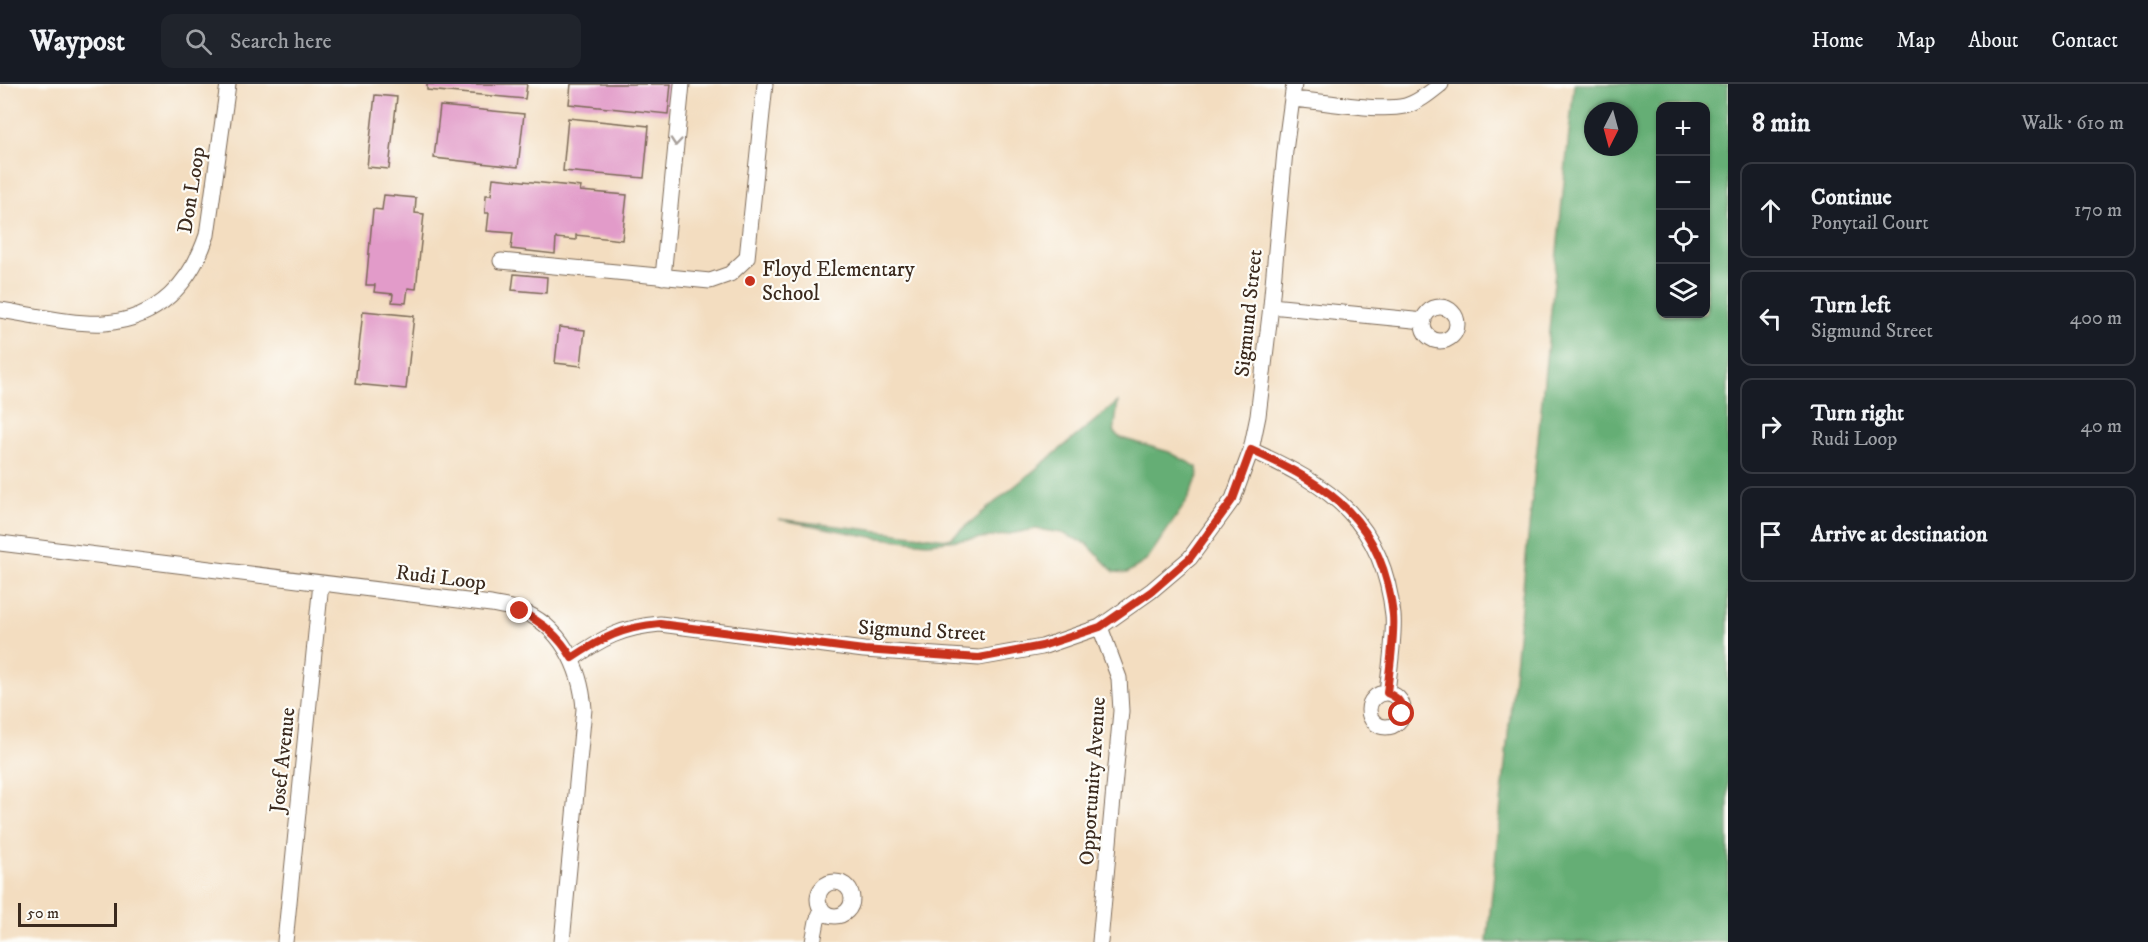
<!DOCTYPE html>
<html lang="en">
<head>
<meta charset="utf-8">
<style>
  body { margin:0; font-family:"IM FELL DW Pica",serif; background:#20242c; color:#f1f3f6 }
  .controls { position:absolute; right:18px; top:18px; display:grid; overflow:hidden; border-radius:12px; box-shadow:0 2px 4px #0004 }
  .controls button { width:54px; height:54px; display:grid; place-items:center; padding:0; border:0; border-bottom:2px solid #363941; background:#171b24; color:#f1f3f6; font:30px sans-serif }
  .compass { position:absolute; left:1584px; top:18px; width:54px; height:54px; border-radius:50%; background:#171b24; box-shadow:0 2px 4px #0004; rotate:186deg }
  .scale { position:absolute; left:18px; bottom:15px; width:99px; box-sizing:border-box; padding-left:6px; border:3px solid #3b2a1e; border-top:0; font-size:16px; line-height:21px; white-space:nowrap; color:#3b2a1e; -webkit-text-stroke:4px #fdfcf7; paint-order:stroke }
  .stop { position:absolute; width:18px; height:18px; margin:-14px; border:4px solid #c8321e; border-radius:50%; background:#fff }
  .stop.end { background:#c8321e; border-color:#fff; box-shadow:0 2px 6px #0008 }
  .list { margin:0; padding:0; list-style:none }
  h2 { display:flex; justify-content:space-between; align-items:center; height:78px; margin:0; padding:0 24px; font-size:26px }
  h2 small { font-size:20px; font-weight:400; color:#9ea1a6 }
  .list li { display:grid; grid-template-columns:39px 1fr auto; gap:18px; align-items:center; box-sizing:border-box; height:96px; margin:0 12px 12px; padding:0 12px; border:2px solid #363941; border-radius:12px }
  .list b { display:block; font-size:22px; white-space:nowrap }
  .list p { margin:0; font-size:20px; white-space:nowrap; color:#9ea1a6 }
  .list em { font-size:20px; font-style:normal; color:#9ea1a6 }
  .icon { flex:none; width:33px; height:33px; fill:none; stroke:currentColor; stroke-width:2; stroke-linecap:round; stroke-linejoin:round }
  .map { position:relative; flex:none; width:1728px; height:858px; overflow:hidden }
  header { display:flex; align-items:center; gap:36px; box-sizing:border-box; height:84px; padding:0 30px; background:#171b24; border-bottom:2px solid #363941 }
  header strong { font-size:28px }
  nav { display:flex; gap:33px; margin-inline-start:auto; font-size:21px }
  .search { width:420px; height:54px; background:#20242c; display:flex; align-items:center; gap:15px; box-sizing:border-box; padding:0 21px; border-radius:12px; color:#9ea1a6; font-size:22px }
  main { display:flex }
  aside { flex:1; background:#171b24 }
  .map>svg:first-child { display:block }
  .forest { fill:#65ae75; stroke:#506c4a; stroke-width:1.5; fill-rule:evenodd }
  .building { fill:#e29bc9 }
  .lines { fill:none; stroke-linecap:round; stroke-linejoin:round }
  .minor-casing { stroke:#7b6957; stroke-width:17 }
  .minor { stroke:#fff; stroke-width:15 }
  .oneway { stroke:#a79f9a }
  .route { stroke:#c8321e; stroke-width:8 }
  .poi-dot { fill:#c8321e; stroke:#fdfcf7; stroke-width:2 }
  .labels { text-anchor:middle; stroke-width:4.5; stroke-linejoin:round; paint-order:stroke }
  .street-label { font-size:21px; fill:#3b2a1e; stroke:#fdfcf7 }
  .poi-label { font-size:21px; fill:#3b2a1e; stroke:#fdfcf7; text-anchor:start }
</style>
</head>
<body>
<header>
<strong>Waypost</strong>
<div class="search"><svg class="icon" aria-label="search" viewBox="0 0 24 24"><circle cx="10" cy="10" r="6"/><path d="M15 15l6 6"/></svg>Search here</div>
<nav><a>Home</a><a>Map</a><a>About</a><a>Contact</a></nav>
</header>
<main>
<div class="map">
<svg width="1728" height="858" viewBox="0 0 1728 858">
  <rect width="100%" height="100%" fill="#fdfcf7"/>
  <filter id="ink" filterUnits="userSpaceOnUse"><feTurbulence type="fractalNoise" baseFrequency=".0167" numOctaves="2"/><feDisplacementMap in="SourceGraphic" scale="12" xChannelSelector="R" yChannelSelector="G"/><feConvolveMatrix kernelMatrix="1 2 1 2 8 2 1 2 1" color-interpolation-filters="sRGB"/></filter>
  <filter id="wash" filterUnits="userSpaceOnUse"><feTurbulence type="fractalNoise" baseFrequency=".008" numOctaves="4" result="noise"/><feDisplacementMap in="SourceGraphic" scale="24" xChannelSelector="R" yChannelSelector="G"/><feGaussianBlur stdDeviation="1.35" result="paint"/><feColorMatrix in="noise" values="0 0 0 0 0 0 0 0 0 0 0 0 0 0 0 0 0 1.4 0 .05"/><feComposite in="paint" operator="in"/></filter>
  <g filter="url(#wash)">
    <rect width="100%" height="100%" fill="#f3ddc0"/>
    <path class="forest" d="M1574 0H1728V858H1487ZM1660 22H1706V230H1660ZM1593 27H1629V63H1593Z
      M1118 318 1114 349 1121 354 1169 368 1197 383 1198 392 1185 420 1146 477 1127 489 1114 488 1087 460 1062 449 1036 445 992 453 927 459 872 453 778 435 947 455 951 454Z"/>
    <g id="blocks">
      <path class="building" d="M427 0H527L525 15 427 6Z
        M571 0H671L668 30 569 20Z
        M375 11 397 13 389 85 367 83Z
        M440 22 524 30 518 83 434 74Z
        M568 34 649 42 644 94 563 87Z
        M493 94 581 103 580 107 627 111 622 156 576 151V156L556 154 555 170 511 165 513 149 487 147 489 129H485L486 111H491Z
        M384 111 416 114 415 129 424 130 416 205 408 204 406 219 392 218 393 210 374 208 375 201H366L373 125 382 126Z
        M514 190 547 193 546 209 512 206Z
        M363 227 414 232 406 305 355 300Z
        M559 243 585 246 581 282 555 279Z"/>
    </g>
  </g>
  <g filter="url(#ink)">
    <use href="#blocks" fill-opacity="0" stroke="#7b6957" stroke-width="1.5"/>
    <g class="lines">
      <g class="minor-casing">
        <path id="minor" d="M1292 15C1322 17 1377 28 1405 22 1418 19 1431 8 1441 0
          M501 177 710 197 730 190 747 174 765 0
          M663 193 682 0
          M1271 222 1424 237
          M1423 240a17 17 0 1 1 34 0a17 17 0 1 1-34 0Z
          M0 226C33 231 73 241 105 239 158 235 191 199 207 151L228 0
          M1251 366C1331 402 1383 437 1393 531 1395 551 1389 588 1387 609
          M0 459 491 520C500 522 510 523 519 526 561 541 581 584 584 625L562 858
          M1100 543 1119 594 1121 627 1100 858
          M572 575C602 554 623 543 660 540L864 566 979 574 1042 563 1100 543 1151 507 1190 474 1233 415 1251 366 1258 332 1271 222 1285 67 1294 0
          M1369 626a17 17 0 1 1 34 0a17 17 0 1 1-34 0Z
          M818 815a17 17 0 1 1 34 0a17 17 0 1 1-34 0Z
          M285 858 321 499
          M813 858 817 837 822 825"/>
      </g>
      <use href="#minor" class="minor"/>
    </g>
    <defs><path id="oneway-chevron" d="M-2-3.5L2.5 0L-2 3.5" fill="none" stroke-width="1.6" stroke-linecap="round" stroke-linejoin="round" transform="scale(1.5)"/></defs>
    <use class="oneway" href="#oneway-chevron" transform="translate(676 58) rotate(95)"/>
  </g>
  <g class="lines" filter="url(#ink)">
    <path class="route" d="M520 527C543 539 559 552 572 574 602 554 623 543 660 540L864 566 979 574 1042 562 1100 543 1152 507 1190 474 1233 415 1251 366C1331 402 1383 437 1393 531 1395 551 1389 588 1387 609 1397 613 1403 618 1402 630"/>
  </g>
  <circle class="poi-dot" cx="750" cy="197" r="6"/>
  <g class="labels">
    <g class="street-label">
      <text transform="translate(191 106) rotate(-81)" y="7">Don Loop</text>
      <text transform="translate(1248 229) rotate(-84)" y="7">Sigmund Street</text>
      <text transform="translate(441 493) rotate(7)" y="7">Rudi Loop</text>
      <text transform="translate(922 546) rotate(3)" y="7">Sigmund Street</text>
      <text transform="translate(282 676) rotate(-84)" y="7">Josef Avenue</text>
      <text transform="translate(1092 697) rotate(-86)" y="7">Opportunity Avenue</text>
    </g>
    <g class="poi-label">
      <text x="762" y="192">Floyd Elementary<tspan x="762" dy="24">School</tspan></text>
    </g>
  </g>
</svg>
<div class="controls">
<button>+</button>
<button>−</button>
<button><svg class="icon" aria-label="locate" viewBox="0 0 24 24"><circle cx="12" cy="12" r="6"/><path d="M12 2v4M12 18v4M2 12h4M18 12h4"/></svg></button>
<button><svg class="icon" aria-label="layers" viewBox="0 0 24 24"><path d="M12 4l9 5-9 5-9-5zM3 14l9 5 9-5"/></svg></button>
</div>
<svg class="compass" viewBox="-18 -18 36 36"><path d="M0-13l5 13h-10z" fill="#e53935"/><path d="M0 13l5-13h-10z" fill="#9ea1a6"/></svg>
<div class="scale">50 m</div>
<div class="stop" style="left:1402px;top:630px"></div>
<div class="stop end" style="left:520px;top:527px"></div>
</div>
<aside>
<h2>8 min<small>Walk · 610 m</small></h2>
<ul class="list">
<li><svg class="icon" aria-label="ahead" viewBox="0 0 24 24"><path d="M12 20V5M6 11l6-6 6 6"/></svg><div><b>Continue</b><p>Ponytail Court</p></div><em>170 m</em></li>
<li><svg class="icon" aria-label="left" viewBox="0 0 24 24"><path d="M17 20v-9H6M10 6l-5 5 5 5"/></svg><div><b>Turn left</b><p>Sigmund Street</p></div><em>400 m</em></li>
<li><svg class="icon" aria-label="right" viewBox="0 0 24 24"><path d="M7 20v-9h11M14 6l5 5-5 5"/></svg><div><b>Turn right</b><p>Rudi Loop</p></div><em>40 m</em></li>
<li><svg class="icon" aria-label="arrive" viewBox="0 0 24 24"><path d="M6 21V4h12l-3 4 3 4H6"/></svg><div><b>Arrive at destination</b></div></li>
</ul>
</aside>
</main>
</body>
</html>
